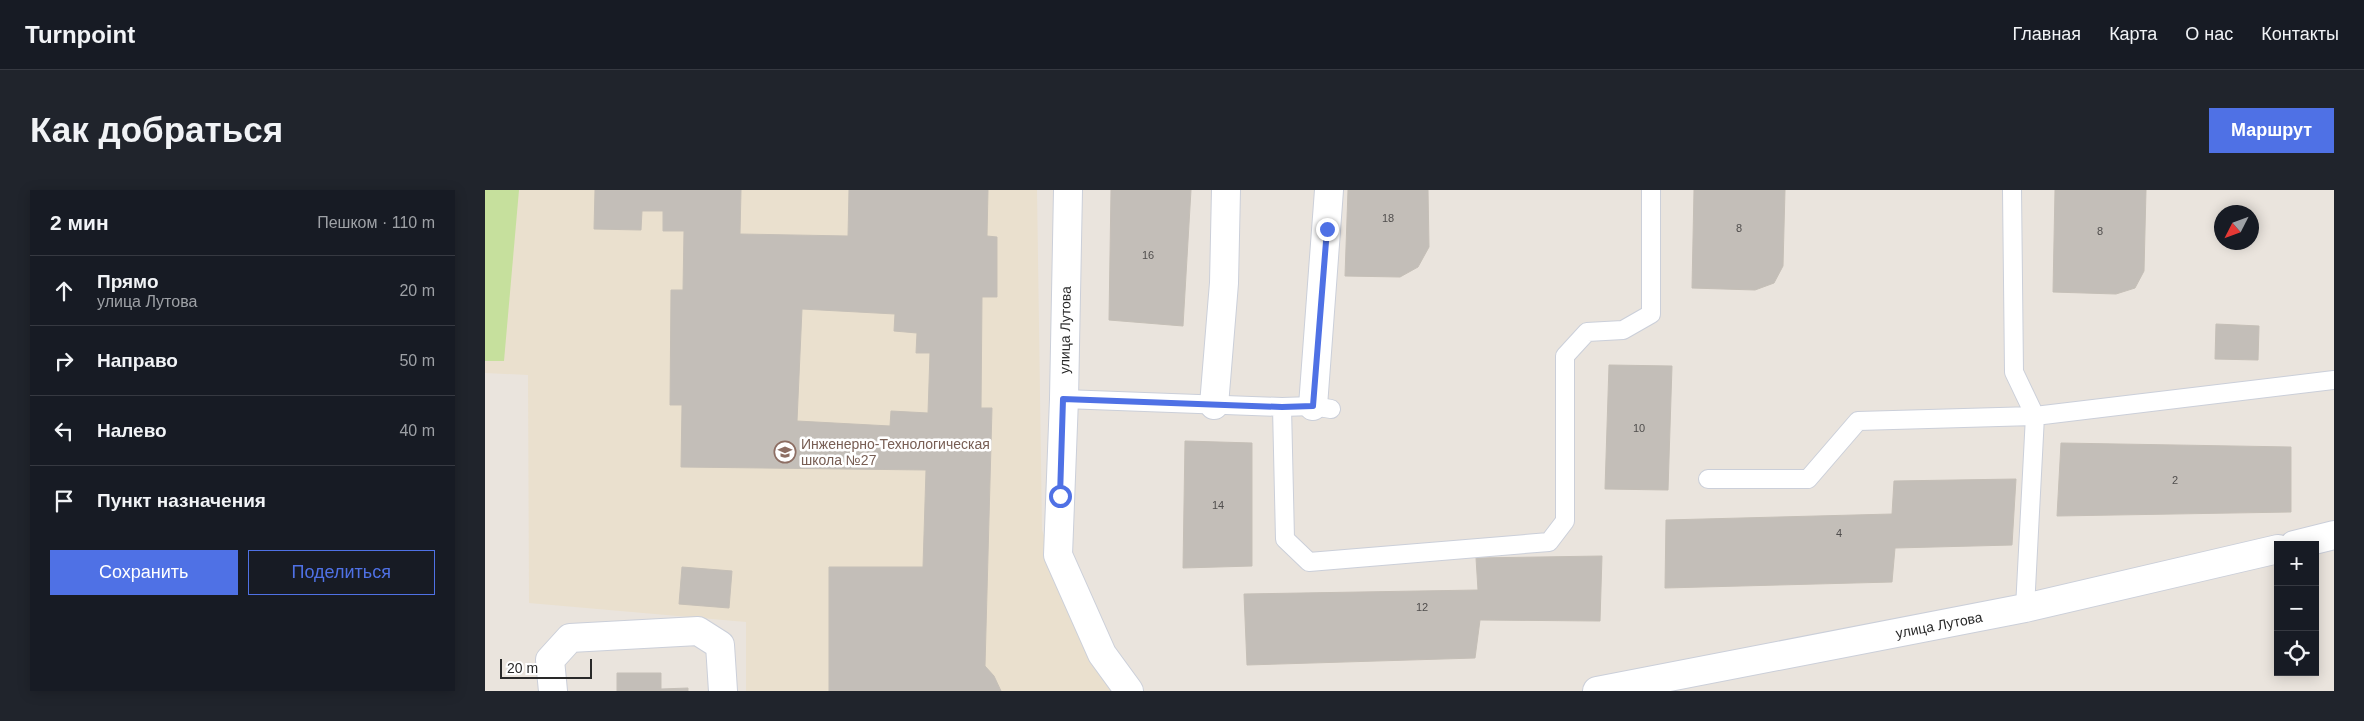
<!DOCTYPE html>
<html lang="ru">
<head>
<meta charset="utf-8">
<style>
  body { margin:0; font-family:Arial,sans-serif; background:#20242c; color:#f1f3f6 }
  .controls { position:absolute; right:15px; bottom:15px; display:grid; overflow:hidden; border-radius:0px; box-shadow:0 2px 12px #0003 }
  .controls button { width:45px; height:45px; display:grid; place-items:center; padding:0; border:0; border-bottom:1px solid #363941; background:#171b24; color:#f1f3f6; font:25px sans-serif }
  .compass { position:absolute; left:1729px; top:15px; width:45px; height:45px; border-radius:50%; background:#171b24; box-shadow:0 2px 12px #0003; rotate:228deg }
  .scale { position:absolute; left:15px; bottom:12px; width:92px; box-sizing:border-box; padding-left:5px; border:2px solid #292929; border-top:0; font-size:14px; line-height:18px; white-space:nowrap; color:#292929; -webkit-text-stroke:4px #fff; paint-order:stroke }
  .stop { position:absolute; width:15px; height:15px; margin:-11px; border:4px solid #4f71e5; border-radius:50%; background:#fff }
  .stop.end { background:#4f71e5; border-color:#fff; box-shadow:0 1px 5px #0008 }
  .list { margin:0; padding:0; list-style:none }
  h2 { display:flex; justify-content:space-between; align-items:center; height:65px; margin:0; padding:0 20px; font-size:21px }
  h2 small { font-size:16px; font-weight:400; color:#9ea1a6 }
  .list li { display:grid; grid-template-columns:32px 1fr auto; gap:15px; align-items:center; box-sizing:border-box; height:70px; padding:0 20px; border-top:1px solid #363941 }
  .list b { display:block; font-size:19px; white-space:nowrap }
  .list p { margin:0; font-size:16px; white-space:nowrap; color:#9ea1a6 }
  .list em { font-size:16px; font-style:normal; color:#9ea1a6 }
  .actions { display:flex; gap:10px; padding:15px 20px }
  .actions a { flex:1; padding:11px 0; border:1px solid #4f71e5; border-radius:0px; text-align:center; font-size:18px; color:#4f71e5 }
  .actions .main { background:#4f71e5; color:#fff }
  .icon { flex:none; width:28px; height:28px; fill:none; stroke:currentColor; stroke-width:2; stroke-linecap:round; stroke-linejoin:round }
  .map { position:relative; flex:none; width:1849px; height:501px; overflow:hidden; border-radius:0px }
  header { display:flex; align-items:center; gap:30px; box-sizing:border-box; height:70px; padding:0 25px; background:#171b24; border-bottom:1px solid #363941 }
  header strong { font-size:24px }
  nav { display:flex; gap:28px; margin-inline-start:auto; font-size:18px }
  .intro { display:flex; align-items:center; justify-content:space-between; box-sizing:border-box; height:120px; padding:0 30px }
  h1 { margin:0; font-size:35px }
  .button { padding:12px 22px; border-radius:0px; background:#4f71e5; color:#fff; font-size:18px; font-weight:700 }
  main { display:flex; gap:30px; padding:0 30px }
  aside { flex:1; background:#171b24; border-radius:0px; box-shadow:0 2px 12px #0003 }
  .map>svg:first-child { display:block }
  .education { fill:#eae0ce }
  .pitch { fill:#c6e09d }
  .building { fill:#c3beb8; stroke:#c5bfb7; fill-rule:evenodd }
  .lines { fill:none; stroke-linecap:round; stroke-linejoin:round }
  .lane-casing { stroke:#cbcfd9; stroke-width:20 }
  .street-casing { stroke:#cbcfd9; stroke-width:30 }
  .lane { stroke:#fff; stroke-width:18 }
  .street { stroke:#fff; stroke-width:28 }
  .route { stroke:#4f71e5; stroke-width:6 }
  .labels { text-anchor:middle; stroke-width:5; stroke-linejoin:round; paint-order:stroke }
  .number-label { font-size:11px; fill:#504e4d }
  .street-label { font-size:14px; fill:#292929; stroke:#fff }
  .education-label { font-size:14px; fill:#785e54; stroke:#fff; text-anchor:start }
</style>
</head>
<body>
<header>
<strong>Turnpoint</strong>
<nav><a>Главная</a><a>Карта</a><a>О нас</a><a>Контакты</a></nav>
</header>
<div class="intro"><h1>Как добраться</h1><a class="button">Маршрут</a></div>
<main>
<aside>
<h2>2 мин<small>Пешком · 110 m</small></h2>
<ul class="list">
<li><svg class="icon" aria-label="ahead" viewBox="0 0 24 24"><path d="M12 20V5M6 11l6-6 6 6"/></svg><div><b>Прямо</b><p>улица Лутова</p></div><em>20 m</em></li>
<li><svg class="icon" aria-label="right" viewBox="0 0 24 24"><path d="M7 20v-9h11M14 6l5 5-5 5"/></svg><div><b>Направо</b></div><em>50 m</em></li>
<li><svg class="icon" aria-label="left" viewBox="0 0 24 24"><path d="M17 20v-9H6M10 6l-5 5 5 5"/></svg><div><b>Налево</b></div><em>40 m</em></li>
<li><svg class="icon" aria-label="arrive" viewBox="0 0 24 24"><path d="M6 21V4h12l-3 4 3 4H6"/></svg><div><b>Пункт назначения</b></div></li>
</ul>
<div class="actions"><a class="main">Сохранить</a><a>Поделиться</a></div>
</aside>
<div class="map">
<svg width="1849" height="501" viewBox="0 0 1849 501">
  <rect width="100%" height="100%" fill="#eae4dd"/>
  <path class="education" d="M0 0H552L557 340 591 434 634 501H261V432L44 413 43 185 0 183Z"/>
  <path class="pitch" d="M0 0H34L19 171H0Z"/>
  <path class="building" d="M110 0H256L255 44 363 46 364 0H503L502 46 512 47V107H497L496 218H507L500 476 509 486 516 501H344V377H438L441 280 196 277 197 215H185L186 100H198L199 41H178V21H157L156 40 109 39ZM317 119 410 124 409 141 432 143 431 163H445L443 223 406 221 405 236 312 231Z
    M626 0H706L698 136 624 130Z
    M863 0H943L944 57 933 77 915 87 860 86Z
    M1209 0H1300L1298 76 1289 93 1270 100 1207 98Z
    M1570 0H1661L1659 81 1650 98 1631 104 1568 102Z
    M1731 134 1774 136 1773 170 1730 169Z
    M1124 175 1187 176 1183 300 1120 299Z
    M700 251 767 253V376L698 378Z
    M1576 253 1806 257V322L1572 326Z
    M1531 289 1527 355 1410 358 1407 392 1180 398 1181 330 1407 324 1409 291Z
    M1117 366 1115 431 995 430 990 468 762 475 759 404 993 400 991 368Z
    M197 377 247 381 244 418 194 414Z
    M132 483H176V499L203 498V501H132Z"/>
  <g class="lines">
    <g class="lane-casing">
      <path id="lane" d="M1527 0 1529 182 1550 226 1540 418
        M579 209 797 217 828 216 846 219
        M797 217 800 349 824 372 1064 352 1080 331V166L1102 142 1138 140 1166 124V0
        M1223 289H1323L1373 231 1550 226 1849 190"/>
    </g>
    <g class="street-casing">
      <path id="street" d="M583 0 579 209 573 365 617 464 644 501
        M729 215 739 93 741 0
        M828 216 844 0
        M1809 355 1849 345
        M68 501 65 470 85 448 213 441 235 455 238 501
        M1112 501 1540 418 1793 359"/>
    </g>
    <use href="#lane" class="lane"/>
    <use href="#street" class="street"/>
  </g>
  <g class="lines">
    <path class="route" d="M575 306 578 209 797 217 828 216 842 39"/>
  </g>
  <defs>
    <g id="school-ring" transform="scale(1.125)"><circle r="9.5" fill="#fff" stroke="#8d6e63" stroke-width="1.5"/><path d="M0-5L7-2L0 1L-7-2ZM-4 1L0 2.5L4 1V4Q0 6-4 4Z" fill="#8d6e63"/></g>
  </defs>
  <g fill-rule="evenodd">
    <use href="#school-ring" x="300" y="262"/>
  </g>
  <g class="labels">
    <g class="number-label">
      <text x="903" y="32">18</text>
      <text x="1254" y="42">8</text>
      <text x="1615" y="45">8</text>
      <text x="663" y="69">16</text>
      <text x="1154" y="242">10</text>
      <text x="1690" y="294">2</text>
      <text x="733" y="319">14</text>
      <text x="1354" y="347">4</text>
      <text x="937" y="421">12</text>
    </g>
    <g class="street-label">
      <text transform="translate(580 140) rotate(-89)" y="5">улица Лутова</text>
      <text transform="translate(1454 435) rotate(-11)" y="5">улица Лутова</text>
    </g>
    <g class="education-label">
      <text x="316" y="259">Инженерно-Технологическая<tspan x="316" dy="16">школа №27</tspan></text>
    </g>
  </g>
</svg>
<div class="controls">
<button>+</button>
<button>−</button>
<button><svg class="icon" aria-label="locate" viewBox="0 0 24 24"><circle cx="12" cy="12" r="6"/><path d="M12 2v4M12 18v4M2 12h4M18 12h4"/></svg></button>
</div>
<svg class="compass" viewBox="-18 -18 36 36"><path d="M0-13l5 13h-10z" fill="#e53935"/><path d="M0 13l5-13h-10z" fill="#9ea1a6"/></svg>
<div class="scale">20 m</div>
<div class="stop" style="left:575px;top:306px"></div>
<div class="stop end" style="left:842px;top:39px"></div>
</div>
</main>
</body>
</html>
